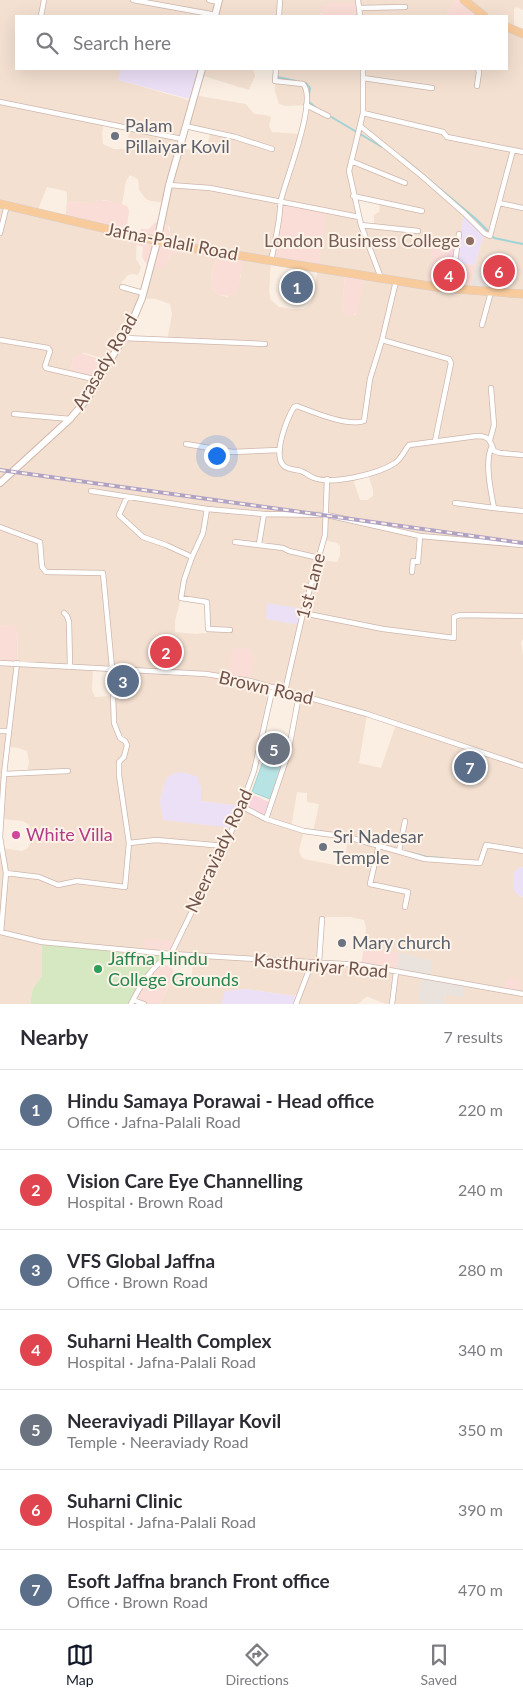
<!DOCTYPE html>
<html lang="en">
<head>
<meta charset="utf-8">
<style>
  body { margin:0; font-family:Lato,sans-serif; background:#f2f2f3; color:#2b2b33 }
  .you { position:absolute; left:216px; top:455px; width:18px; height:18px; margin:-12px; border:4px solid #fff; border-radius:50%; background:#1a73e8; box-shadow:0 0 0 8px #1a73e833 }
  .badge { display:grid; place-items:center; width:32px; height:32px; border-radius:50%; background:#111827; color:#fff; font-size:16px; font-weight:700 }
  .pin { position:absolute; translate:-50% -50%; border:2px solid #fff; box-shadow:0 1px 5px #0006 }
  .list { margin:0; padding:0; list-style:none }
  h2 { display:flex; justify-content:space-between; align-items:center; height:65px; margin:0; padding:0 20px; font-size:21px }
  h2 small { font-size:16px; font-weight:400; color:#7c7c81 }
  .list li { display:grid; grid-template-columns:32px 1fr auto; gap:15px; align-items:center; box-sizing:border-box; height:80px; padding:0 20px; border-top:1px solid #e1e1e2 }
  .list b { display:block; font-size:19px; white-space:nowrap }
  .list p { margin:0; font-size:16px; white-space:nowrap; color:#7c7c81 }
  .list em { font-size:16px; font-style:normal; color:#7c7c81 }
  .icon { flex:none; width:28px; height:28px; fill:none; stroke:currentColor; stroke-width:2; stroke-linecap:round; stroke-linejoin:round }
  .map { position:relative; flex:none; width:523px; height:1004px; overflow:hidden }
  .search { position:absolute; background:#fff; box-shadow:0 5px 20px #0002; left:15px; right:15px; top:15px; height:55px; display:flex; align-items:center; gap:12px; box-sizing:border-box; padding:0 18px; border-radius:0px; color:#7c7c81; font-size:19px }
  .sheet { height:625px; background:#fff }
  nav { display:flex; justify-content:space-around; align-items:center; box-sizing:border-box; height:70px; border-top:1px solid #e1e1e2; background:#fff; font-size:14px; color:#7c7c81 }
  nav a { display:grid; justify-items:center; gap:2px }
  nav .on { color:#111827 }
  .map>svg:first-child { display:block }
  .residential { fill:#f3e0d1; fill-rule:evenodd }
  .commercial { fill:#fbddd7 }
  .industrial { fill:#eae2dd }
  .education { fill:#ece0f7 }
  .medical { fill:#f9d6de }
  .green { fill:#d6e8c2 }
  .water { fill:#b8e3e4; stroke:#9fd3d5 }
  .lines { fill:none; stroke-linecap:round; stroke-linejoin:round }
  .stream { stroke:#9fd3d5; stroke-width:2 }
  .street-casing { stroke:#ceb7ad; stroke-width:6 }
  .secondary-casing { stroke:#d1b6aa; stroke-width:8 }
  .primary-casing { stroke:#d8cfcc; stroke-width:9 }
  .street { stroke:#fff; stroke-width:4.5 }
  .secondary { stroke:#fff; stroke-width:6 }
  .primary { stroke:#f8cb9d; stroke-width:8 }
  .rail-casing { stroke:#b0a2c4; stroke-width:4 }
  .rail { stroke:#fef3e9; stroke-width:2; stroke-dasharray:5.5; stroke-linecap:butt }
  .worship-dot { fill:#6b7280; stroke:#fef3e9; stroke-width:2 }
  .education-dot { fill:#8d6e63; stroke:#fef3e9; stroke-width:2 }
  .hotel-dot { fill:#d1479c; stroke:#fef3e9; stroke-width:2 }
  .leisure-dot { fill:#2e9e5b; stroke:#fef3e9; stroke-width:2 }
  .labels { text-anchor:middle; stroke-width:4; stroke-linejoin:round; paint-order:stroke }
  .worship-label { font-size:18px; fill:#5b616d; stroke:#fef3e9; text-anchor:start }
  .education-label { font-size:18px; fill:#785e54; stroke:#fef3e9; text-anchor:end }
  .street-label { font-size:18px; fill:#72534a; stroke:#fef3e9 }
  .hotel-label { font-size:18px; fill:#b23c85; stroke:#fef3e9; text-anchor:start }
  .leisure-label { font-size:18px; fill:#27864d; stroke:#fef3e9; text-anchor:start }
</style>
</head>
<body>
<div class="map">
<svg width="523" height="1004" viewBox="0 0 523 1004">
  <rect width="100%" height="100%" fill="#fbefe3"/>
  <path class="residential" d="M0 0H456L446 16H360L358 3H329L320 14 321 16H16V69H121L119 80 192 101 194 95 246 104 254 114 266 115 271 117 269 126 272 132 302 134 306 105 286 106 279 104 275 92 276 69H507V16H478L479 13 464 0H523V10L516 7 514 9V30L523 34V639L521 642 523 655V867L518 868 519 896 523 897V1004H443L446 995 450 994 455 997 428 977 431 960 364 946 366 928 364 920 350 917H327L322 919 319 962 361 965 422 976 419 994 421 1002 426 1004H386L368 997H366L358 1004H296L306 979 295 996 246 989 226 991 221 1004H160L174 975 185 977 192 975 193 956 171 954 175 942 152 939 145 944V951L42 942V976L33 988 30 1004H0V663H17L18 636V631L13 626 0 625ZM104 123 130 128 126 149H114L103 144 102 133ZM185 126 211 132 205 152 180 148ZM130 175 138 179 139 190 146 199 151 201 166 203 162 223 170 227V234L172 235 170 257 167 260 150 268 143 293 122 287 121 283 128 275 133 274 138 275 140 271 141 267 136 259 137 236 37 212 47 187 65 191 67 193V202L91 203 104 200 122 204 126 181ZM354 196 380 201 379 212 374 215V227L361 225ZM464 214 484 233 475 265 491 267V292L434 246 458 249ZM218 252 241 275 236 293 227 297 219 295 211 287V277ZM271 261 318 269 312 300 308 306 303 309H293L279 307 271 300 269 292ZM345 273 365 276 355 315 342 311ZM142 298 156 299 170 304 172 314 167 341 125 338ZM84 353 92 355 108 362 70 373 74 357ZM368 474 373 490V496L367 500H360L353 479ZM324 540 337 543 340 546V555L337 562 328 561 319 558ZM181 598 207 602V633L195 634 175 632V621ZM233 650 254 659 252 667 230 677V655ZM93 668 133 670V691L128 693H112V696L95 697 92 690ZM273 687 299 695 288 754 266 819 241 806 261 744ZM367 714 396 724 381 768 359 763ZM7 747 18 748 27 751 29 762 27 774H4ZM465 748 482 753 481 770 478 783 476 786 467 785 460 781 461 764ZM197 777 201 788 200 801 240 806 160 801 164 784ZM297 792 307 793V802L319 804 313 832 348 837 345 860 340 866 304 859 301 856 299 850 304 831 291 828ZM2 819 23 821 29 825 32 837 28 848 22 851 2 848Z
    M202 69H253L255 76 249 90 200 75Z"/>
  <path class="commercial" d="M456 0H464L479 13 478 16H446Z
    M329 3H359L360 16H321L322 7Z
    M98 200 116 202 127 206 129 211 126 234 65 219 67 202 91 203Z
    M281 201 327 211 318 269 271 261Z
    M155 222 168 226 170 234 177 238 179 246 177 253 169 257 164 267 159 270 150 268 145 262 142 257 143 247 137 245 136 241 141 229H149Z
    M436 246 448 248 442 288 427 286 432 250Z
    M218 252 244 256 238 289 236 293 230 296 219 295 211 287V277Z
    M456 263 475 265 471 290 451 289Z
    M345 273 365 276 357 312 352 316 346 315 342 311Z
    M81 353 109 362 98 380 70 373 74 357Z
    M0 625 13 626 18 629 17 663H0Z
    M238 647 248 648 253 653 254 659 250 681 230 677V655L233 650Z
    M148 939H156L176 942 171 954 145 951V941Z
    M364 946 399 953 396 972 361 965Z
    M159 961 173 969 174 973 160 1004H144L133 1000Z
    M511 977 521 980 520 993 505 991 507 979Z"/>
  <path class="industrial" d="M475 265 491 267V292L471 290Z
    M399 953 431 960 432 966 429 977 466 984 463 997 446 995 443 1004H426L421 1002 418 997 422 976 396 972Z"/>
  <path class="education" d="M121 69H198L190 99 118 80Z
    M464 213 484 233 475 265 456 263Z
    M267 603 304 609 300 625 266 619Z
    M183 772 198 777 201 788V801L241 806 233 828 163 820 160 801 164 784 168 777 175 773Z
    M523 867V897L516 894 513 888 514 872 518 868Z
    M246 989 295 996 293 1004H221L225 991Z"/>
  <path class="medical" d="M448 248 458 249 451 289 442 288Z
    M167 639 174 641 176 644V672L159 671 157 648 159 641Z
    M247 792 271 803 266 819 241 806Z"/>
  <path class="green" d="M42 942 171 954 159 961 131 1004H30L33 988 42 976Z"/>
  <path class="water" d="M265 756 283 763 270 799 252 792Z"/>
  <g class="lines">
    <path class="stream" d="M277 77 296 81
      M303 83H306L310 88 308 101 315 107
      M328 115 382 147
      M402 157 476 219 489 232
      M492 236 494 238 523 244
      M408 852 427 857 443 858"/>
    <g class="street-casing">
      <path id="street" d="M133 0 216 15
        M209 0 219 2
        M358 0 360 16
        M359 8 405 7
        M41 16 44 0
        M279 16 280 0
        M363 69V113L349 171 361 225 381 278
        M363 78 432 88
        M477 86 479 72 478 69
        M0 102 182 139
        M306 105 328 116
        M363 113 443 132 447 137 523 152
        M185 126 235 137 272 149
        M360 126 423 177 464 213 484 233 490 236 513 150
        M351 161 405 183
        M169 185 210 188 359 217
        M353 196 422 211
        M499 203 523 208
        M361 225 418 231
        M0 233 7 205
        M271 261C274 247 277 233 279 219 280 213 280 206 281 200 286 178 318 100 303 84L275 81 276 69
        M396 281 382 340 449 359 451 363 435 441
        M122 287 143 293
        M451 289 459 234
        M482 325 491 292
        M124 338 265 344
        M0 340 48 348 50 351 45 366 46 368 98 380
        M382 340 370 379 364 421C348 427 313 412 297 406L294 407C287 419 273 453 283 465 287 470 295 469 301 471 306 473 309 476 314 478 333 485 378 474 395 463 402 458 404 451 409 445L477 436C489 436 490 440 494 451L500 453 523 455
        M14 414 70 419
        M490 440 494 425 491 388
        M186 444 233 452 280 450
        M91 491 207 509 264 514 327 515 420 536 523 545
        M127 497 119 515 143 537 166 545 192 557 203 533 207 509
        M455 503 494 508C491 492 484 461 492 446
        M494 508 523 511
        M0 527 40 542 42 567 46 572 103 573 112 668 114 723 120 738 125 741 127 745 124 757 119 762V775L129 843 125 887 77 881 58 885 39 877 6 873
        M235 542 283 548 289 551 319 558
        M259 544 264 514
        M192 557 184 580 181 598 207 602 208 629 230 630
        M412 572 413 561 418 562 420 536
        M64 613 67 616 69 622 70 666
        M303 613 383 629 454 638V617L460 615 523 616
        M0 663 206 674 250 681 367 714 523 766
        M285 691 303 613 325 535 327 479
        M0 731H9
        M4 774 68 771
        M241 806 266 819 304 831 348 837 425 859 480 863 486 845 523 851
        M266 819 288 754 299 695
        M129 843 156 840 225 846
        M379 845 370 884 408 892 405 907
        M399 851 405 821
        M0 932 42 942 171 954 361 965 523 994
        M1 932 6 873 0 837 4 774 17 663
        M319 962 322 919
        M133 1000 144 1004
        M131 1004C141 984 151 967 171 954L233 828 254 771 273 687
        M296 1004 312 962
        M392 1004 396 972"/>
    </g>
    <g class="secondary-casing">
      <path id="secondary" d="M215 16 219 0
        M0 483 70 419 87 399 130 327 142 298 157 242 169 185 202 69"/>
    </g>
    <g class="primary-casing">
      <path id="primary" d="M464 0 484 16
        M507 27 523 34
        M0 204 179 246 442 288 523 294"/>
    </g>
    <use href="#street" class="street"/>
    <use href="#secondary" class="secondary"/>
    <use href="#primary" class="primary"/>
    <g class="rail-casing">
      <path id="rail" d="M0 470 523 543"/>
    </g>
    <use href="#rail" class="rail"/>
  </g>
  <g class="worship-dot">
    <circle cx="115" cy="136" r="5"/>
    <circle cx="323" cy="847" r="5"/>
    <circle cx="342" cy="943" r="5"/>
  </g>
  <circle class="education-dot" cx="470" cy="241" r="5"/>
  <circle class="hotel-dot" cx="16" cy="835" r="5"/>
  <circle class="leisure-dot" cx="98" cy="969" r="5"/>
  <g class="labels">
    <g class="worship-label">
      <text x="125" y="132">Palam<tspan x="125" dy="21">Pillaiyar Kovil</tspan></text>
      <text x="333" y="843">Sri Nadesar<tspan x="333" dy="21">Temple</tspan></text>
      <text x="352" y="949">Mary church</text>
    </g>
    <g class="education-label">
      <text x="460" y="247">London Business College</text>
    </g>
    <g class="street-label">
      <text transform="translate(172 242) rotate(11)" y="6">Jafna-Palali Road</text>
      <text transform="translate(105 362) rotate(-59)" y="6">Arasady Road</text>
      <text transform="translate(311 586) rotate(-75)" y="6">1st Lane</text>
      <text transform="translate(266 688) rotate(13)" y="6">Brown Road</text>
      <text transform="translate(219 851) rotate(-65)" y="6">Neeraviady Road</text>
      <text transform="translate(321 966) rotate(5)" y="6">Kasthuriyar Road</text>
    </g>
    <g class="hotel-label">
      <text x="26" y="841">White Villa</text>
    </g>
    <g class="leisure-label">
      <text x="108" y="965">Jaffna Hindu<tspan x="108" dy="21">College Grounds</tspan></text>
    </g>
  </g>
</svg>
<div class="you"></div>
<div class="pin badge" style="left:297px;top:287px;background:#5c6f8a">1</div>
<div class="pin badge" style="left:166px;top:652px;background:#e0444e">2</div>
<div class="pin badge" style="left:123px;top:681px;background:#5c6f8a">3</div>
<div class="pin badge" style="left:449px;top:275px;background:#e0444e">4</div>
<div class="pin badge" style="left:274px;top:749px;background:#6b7280">5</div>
<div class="pin badge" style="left:499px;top:271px;background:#e0444e">6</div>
<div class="pin badge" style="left:470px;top:767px;background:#5c6f8a">7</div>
<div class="search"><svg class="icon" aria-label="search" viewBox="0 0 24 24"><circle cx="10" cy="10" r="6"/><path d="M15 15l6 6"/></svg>Search here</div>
</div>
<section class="sheet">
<h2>Nearby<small>7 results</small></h2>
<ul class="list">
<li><span class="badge" style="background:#5c6f8a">1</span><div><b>Hindu Samaya Porawai - Head office</b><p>Office · Jafna-Palali Road</p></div><em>220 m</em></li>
<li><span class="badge" style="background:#e0444e">2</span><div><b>Vision Care Eye Channelling</b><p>Hospital · Brown Road</p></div><em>240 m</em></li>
<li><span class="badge" style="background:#5c6f8a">3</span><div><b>VFS Global Jaffna</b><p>Office · Brown Road</p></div><em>280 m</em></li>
<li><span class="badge" style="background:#e0444e">4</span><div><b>Suharni Health Complex</b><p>Hospital · Jafna-Palali Road</p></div><em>340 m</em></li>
<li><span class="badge" style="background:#6b7280">5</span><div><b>Neeraviyadi Pillayar Kovil</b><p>Temple · Neeraviady Road</p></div><em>350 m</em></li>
<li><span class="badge" style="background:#e0444e">6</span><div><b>Suharni Clinic</b><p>Hospital · Jafna-Palali Road</p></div><em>390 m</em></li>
<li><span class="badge" style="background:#5c6f8a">7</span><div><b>Esoft Jaffna branch Front office</b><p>Office · Brown Road</p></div><em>470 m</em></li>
</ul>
</section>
<nav>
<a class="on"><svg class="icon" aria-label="map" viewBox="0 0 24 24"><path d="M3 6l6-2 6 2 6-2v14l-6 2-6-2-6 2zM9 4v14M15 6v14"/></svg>Map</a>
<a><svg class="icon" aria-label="directions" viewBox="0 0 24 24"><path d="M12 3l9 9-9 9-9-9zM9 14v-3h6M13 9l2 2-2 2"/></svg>Directions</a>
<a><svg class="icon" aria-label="saved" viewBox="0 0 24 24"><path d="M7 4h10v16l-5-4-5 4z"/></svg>Saved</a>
</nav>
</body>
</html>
